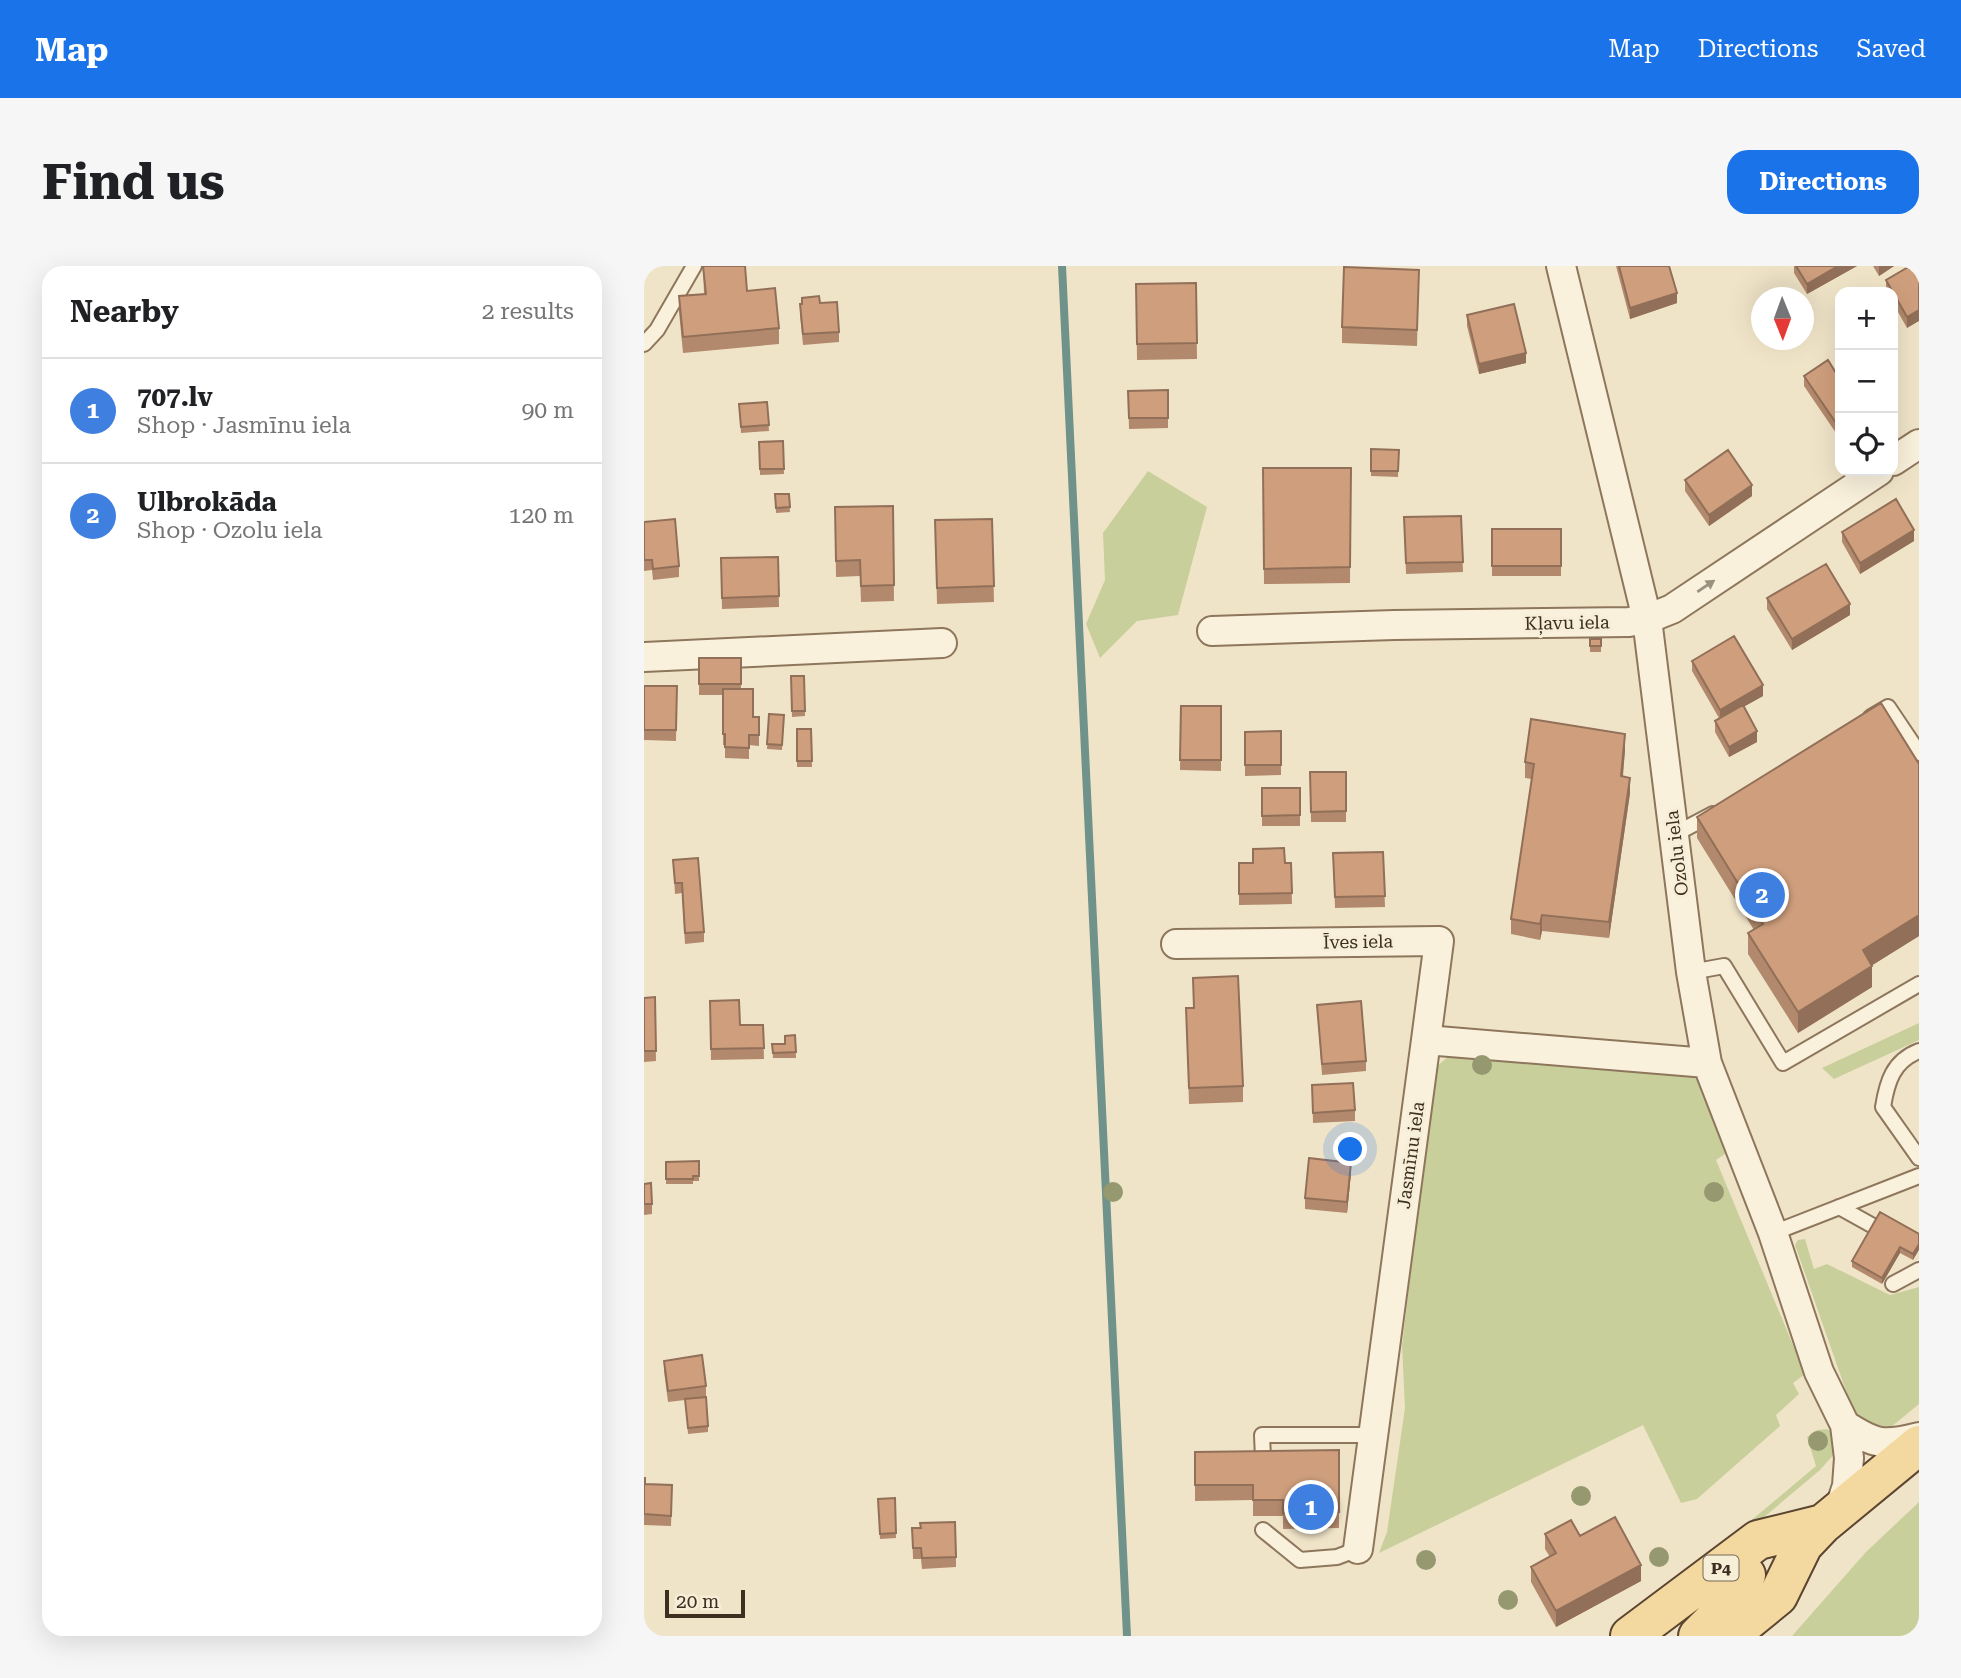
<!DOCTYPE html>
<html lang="en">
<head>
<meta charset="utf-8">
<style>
  body { margin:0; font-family:"Roboto Serif",serif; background:#f6f6f6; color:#202124 }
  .controls { position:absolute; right:21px; top:21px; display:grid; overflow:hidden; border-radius:14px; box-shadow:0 7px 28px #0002 }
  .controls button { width:63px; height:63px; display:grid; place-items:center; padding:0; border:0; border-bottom:2px solid #e0e0e0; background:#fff; color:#202124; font:35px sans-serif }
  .compass { position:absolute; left:1107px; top:21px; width:63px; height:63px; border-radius:50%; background:#fff; box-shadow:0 7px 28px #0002; rotate:179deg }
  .scale { position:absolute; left:21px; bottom:18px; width:80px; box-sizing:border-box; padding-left:7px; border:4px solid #3d2e20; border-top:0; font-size:19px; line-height:24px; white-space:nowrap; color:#3d2e20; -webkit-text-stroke:5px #f7eed8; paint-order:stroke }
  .you { position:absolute; left:707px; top:884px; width:24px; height:24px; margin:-18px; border:5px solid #fff; border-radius:50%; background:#1a73e8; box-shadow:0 0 0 10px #1a73e833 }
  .badge { display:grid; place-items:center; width:46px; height:46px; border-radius:50%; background:#1a73e8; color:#fff; font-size:23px; font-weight:700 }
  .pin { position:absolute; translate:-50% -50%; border:4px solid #fff; box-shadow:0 2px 7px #0006 }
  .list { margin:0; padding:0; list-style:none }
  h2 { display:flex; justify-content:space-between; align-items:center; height:91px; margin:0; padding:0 28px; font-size:30px }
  h2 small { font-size:23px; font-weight:400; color:#757577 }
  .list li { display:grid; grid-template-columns:46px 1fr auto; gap:21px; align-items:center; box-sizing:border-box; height:105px; padding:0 28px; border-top:2px solid #e0e0e0 }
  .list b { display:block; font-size:26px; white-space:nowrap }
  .list p { margin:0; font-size:23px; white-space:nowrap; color:#757577 }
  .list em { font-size:23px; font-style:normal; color:#757577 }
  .icon { flex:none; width:38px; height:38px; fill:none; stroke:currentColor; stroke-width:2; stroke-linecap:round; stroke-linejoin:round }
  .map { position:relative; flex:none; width:1275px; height:1370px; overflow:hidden; border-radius:21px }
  header { display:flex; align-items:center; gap:42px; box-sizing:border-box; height:98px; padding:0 35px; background:#1a73e8; color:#fff }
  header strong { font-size:33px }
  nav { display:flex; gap:38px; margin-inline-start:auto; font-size:24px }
  .intro { display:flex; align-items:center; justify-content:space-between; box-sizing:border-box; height:168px; padding:0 42px }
  h1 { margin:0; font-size:49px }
  .button { padding:18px 32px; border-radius:21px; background:#1a73e8; color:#fff; font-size:24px; font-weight:700 }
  main { display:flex; gap:42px; padding:0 42px }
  aside { flex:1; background:#fff; border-radius:21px; box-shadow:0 7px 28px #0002 }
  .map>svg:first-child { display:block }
  .green { fill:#c9cf9b }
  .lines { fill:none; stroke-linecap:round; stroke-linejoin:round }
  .stream { stroke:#6f938a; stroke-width:8 }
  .service-casing { stroke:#8d765c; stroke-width:18 }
  .minor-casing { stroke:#8d765c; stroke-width:32 }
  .primary-casing { stroke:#5b4430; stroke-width:42 }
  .service { stroke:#faf1dc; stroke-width:14 }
  .minor { stroke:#faf1dc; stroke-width:28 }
  .primary { stroke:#f3d9a0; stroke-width:38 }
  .tree { fill:#96986f }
  .wall { fill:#b2896c }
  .shaded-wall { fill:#916f58 }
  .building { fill:#cf9f7d; stroke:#916f58; stroke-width:2 }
  .oneway { fill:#9c907e }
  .labels { text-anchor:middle; stroke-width:6; stroke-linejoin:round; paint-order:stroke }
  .shield { fill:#f7eed8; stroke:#756857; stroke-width:2 }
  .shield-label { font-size:16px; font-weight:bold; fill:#3d2e20 }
  .street-label { font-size:18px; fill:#3d2e20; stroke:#f7eed8 }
</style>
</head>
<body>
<header>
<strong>Map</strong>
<nav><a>Map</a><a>Directions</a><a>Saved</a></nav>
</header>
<div class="intro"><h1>Find us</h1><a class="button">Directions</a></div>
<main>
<aside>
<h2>Nearby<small>2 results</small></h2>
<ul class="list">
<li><span class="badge" style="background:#3f7fe0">1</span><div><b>707.lv</b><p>Shop · Jasmīnu iela</p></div><em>90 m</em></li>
<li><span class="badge" style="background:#3f7fe0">2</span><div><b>Ulbrokāda</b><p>Shop · Ozolu iela</p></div><em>120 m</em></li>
</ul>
</aside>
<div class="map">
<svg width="1275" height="1370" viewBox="0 0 1275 1370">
  <rect width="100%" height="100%" fill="#f0e4c8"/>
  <path class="green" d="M504 205 563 241 534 349 493 355 456 392 442 358 461 314 459 267Z
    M1275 757V774L1190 813 1178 802Z
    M806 789 1048 810 1058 817 1084 886 1072 894 1161 1108 1149 1117 1155 1128 1132 1149 1136 1160 1053 1233 1037 1237 999 1159 735 1287 743 1266 761 1142 758 1080 791 802Z
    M1161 973 1170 1003 1183 998 1246 1029 1275 1021V1138L1247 1161 1223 1158 1209 1145 1151 979 1154 974Z
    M1183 1163 1191 1168V1187L1176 1204 1000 1352 998 1346 1172 1200 1163 1171 1173 1164Z
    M1275 1236V1370H1148L1222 1286Z"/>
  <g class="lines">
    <path class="stream" d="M418 0 483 1370"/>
    <g class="service-casing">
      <path id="service" d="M0 78 13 64 50 0
        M1227 451 1244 441 1275 487
        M1031 568 1069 548
        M1047 706 1080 700 1139 797 1275 718
        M1275 785C1249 795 1243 816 1239 841L1275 892
        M1195 941 1231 961
        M1129 967 1275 910
        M1249 1018 1275 1004
        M619 1192 618 1169H730
        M619 1264 656 1294 693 1291 714 1283"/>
    </g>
    <g class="minor-casing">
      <path id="minor" d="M917 0 1003 353 1047 706 1063 797 1129 967 1175 1106 1201 1159 1205 1192 1203 1220 1195 1244
        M1249 195 1275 178
        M568 365 750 359 985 356 1003 353 1028 343 1235 205
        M0 391 298 377
        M532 678 795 675 782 774
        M1201 1159C1232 1179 1239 1180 1275 1171
        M714 1283 782 774 1063 797"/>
    </g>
    <g class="primary-casing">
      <path id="primary" d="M986 1370 1114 1274 1179 1258
        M1054 1370 1088 1336 1102 1309
        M1085 1370 1134 1330 1159 1279 1179 1258 1275 1179"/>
    </g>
    <use href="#service" class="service"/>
    <use href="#minor" class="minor"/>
    <use href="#primary" class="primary"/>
  </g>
  <g class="tree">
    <circle cx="838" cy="799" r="10"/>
    <circle cx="469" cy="926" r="10"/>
    <circle cx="1070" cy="926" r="10"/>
    <circle cx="1174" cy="1175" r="10"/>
    <circle cx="937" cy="1230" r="10"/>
    <circle cx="1015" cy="1291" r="10"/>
    <circle cx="782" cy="1294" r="10"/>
    <circle cx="864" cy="1334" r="10"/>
  </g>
  <path class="wall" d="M59 0 103 25 135 62V78L39 87 35 46V30L60 28Z
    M972 0H1025L1033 37 986 53Z
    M1150 0H1213L1163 28 1150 7Z
    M1229 0H1250L1235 10Z
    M1266 0 1263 62 1249 37V26H1243L1242 25V14Z
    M775 4 773 80 698 77V61Z
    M552 17 553 93 493 94 492 18Z
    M158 32 176 37 195 66V76L159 79 156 49V38H158Z
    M823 49 882 97 835 108 823 60Z
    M1196 105 1194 170 1160 120V110L1192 107Z
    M524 124V162L485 163 484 125Z
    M123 136 125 165 97 167 95 138Z
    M139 175 140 208 116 209 115 176Z
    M727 183 755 184 754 211 727 210Z
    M619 202H707L706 317 620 318Z
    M1041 214 1108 230 1065 260 1041 225Z
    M131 228H145L146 246 132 247Z
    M249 240 250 335 217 336 216 310 192 311 191 241Z
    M817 250 819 306 762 308 760 251Z
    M348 253 350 336 293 338 291 254Z
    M0 256 35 300V311L9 314 8 304 0 305Z
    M848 263H917V310H848Z
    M1198 266 1270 275 1216 308 1198 276Z
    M134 291 135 341 78 343 77 292Z
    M1123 332 1206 349 1148 384 1123 343Z
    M946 373H957V386H946Z
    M55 392H97V423L109 451H115V480L105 479V493L81 492V479H79V429H55Z
    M1048 395 1119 430 1099 441 1113 476 1085 491 1071 466V455L1075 452 1048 405Z
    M147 410H160L161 450 148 451Z
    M0 420H33L32 475 0 474Z
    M537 440H577V505L536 504Z
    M125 448 140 449 138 484 123 483Z
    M153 463H167L168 501H153Z
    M637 465V509L601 510V466Z
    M981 484 979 511 986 527 965 672 898 665 896 674 867 668V653L888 513 881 512V496Z
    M1275 498V670L1228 699V721L1154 767 1104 688V667L1110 664 1053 572V551Z
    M666 506H702V556H667Z
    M618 522H656V560H618Z
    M739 586 741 641 691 642 689 587Z
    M29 594 60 666V676L41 678 38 627 31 628Z
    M595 597H647L648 638 595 639Z
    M549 712 599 820V836L545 838 542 742H550Z
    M11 731 12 795 0 796V732Z
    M66 735 96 759H119L120 793 67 794Z
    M673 739 722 795V805L678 809Z
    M151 769 152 792H129L128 778H141Z
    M668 819 711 844V855L669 857Z
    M55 895V915H49V918H22V896Z
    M707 907 703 947 661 943V932Z
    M0 918 8 938V948L0 949Z
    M1275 968 1269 994 1256 987 1238 1018 1208 1001V995Z
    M20 1095 62 1120V1131L57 1132 64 1160V1166L44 1168 41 1134 24 1136 20 1105Z
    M695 1184V1262L639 1263V1250H609V1234L551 1235V1186Z
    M0 1212 1 1218 28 1230 27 1260 0 1259Z
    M251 1232 252 1272 236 1273 234 1233Z
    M268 1262 312 1291V1301L278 1303 277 1293H269Z
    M901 1268 936 1270 997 1315 912 1361 887 1316V1301L906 1291 901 1283Z"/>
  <path class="shaded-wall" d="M1194 0H1213L1163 28V18Z
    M1235 0H1250L1235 10Z
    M1033 27V37L986 53V42Z
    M1275 44V55L1263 62V51Z
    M882 87V97L835 108V98Z
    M1196 158V169L1194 170V160Z
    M1108 219V230L1065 260V249Z
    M1270 264V275L1216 308V297Z
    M1206 338V349L1148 384V373Z
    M1119 419V430L1076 454V444Z
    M1113 465V476L1085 491V481Z
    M981 468V484L977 526V510Z
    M986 512V527L965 672V656Z
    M898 649V665L896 674V658Z
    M1275 649V670L1219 705V684Z
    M1228 700V721L1154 767V746Z
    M707 897V907L703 947V936Z
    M1275 978V984L1269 994V988Z
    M1256 981V987L1238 1018V1012Z
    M997 1299V1315L912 1361V1345Z"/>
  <path class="building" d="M59 0H101L103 25 131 22 135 62 39 71 35 30 62 28Z
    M975 0H1025L1033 27 986 42Z
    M1152 0H1194L1163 18Z
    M1266 0H1275V44L1263 51 1242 14Z
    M700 1 775 4 773 64 698 61Z
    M552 17 553 77 493 78 492 18Z
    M175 30 176 37 193 36 195 66 159 68 156 38H158V32Z
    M870 38 882 87 835 98 823 49Z
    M1184 94 1192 107 1196 105V158L1194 160 1160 110Z
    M524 124V152H485L484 125Z
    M123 136 125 159 97 161 95 138Z
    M139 175 140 203H116L115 176Z
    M727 183 755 184 754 205H727Z
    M1084 184 1108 219 1065 249 1041 214Z
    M619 202H707L706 301 620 303Z
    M131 228H145L146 241 132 242Z
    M1252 233 1270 264 1216 297 1198 266Z
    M249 240 250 319 217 320 216 294 192 295 191 241Z
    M817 250 819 296 762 297 760 251Z
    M31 253 35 300 9 303 8 294H0V256Z
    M348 253 350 320 293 322 291 254Z
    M848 263H917V300H848Z
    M134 291 135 330 78 332 77 292Z
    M1182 298 1206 338 1148 373 1123 332Z
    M1090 370 1119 419 1076 444 1048 395Z
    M946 373H957V380H946Z
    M55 392H97V418H55Z
    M147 410H160L161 445H148Z
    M0 420H33L32 464H0Z
    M79 423H109V451H115V469H105V482L81 481V468H79Z
    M1237 437 1275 498V649L1219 684 1228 700 1154 746 1104 667 1119 658 1053 551Z
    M1099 439 1113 465 1085 481 1071 455Z
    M537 440H577V494H536Z
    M125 448 140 449 138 479 123 478Z
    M887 453 981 468 977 510 986 512 965 656 898 649 896 658 867 653 890 498 881 496Z
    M153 463H167L168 495H153Z
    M637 465V499H601V466Z
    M666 506H702V545L667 546Z
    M618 522H656V549L618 550Z
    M640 582 641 597H647L648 627 595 628V597H609V583Z
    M739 586 741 630 691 631 689 587Z
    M54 592 60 666 41 667 38 617H31L29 594Z
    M594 710 599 820 545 822 542 742H550L549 712Z
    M11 731 12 785H0V732Z
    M95 734 96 759H119L120 782 67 783 66 735Z
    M717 735 722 795 678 798 673 739Z
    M151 769 152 786 129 787 128 778H141V770Z
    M709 817 711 844 669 847 668 819Z
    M665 892 707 897 703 936 661 932Z
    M55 895V910H49V913H22V896Z
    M7 917 8 938H0V918Z
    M1236 946 1275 968V978L1269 988 1256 981 1238 1012 1208 995Z
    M58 1089 62 1120 24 1125 20 1095Z
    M62 1131 64 1160 44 1162 41 1133Z
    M695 1184V1246L639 1247V1234H609V1219H551V1186Z
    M0 1212H1V1218L28 1219 27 1250 0 1248Z
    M251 1232 252 1267 236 1268 234 1233Z
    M971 1251 997 1299 912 1345 887 1301 912 1287 901 1268 927 1254 936 1270Z
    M311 1256 312 1291 278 1292 277 1282H269L268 1262H277L276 1257Z"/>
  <defs><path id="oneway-solid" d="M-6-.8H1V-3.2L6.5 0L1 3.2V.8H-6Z" transform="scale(1.75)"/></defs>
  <use class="oneway" href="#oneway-solid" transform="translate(1062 320) rotate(-34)"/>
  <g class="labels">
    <rect class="shield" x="1059.5" y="1289.5" width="35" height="25" rx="5"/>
    <g class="shield-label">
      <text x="1077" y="1308">P4</text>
    </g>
    <g class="street-label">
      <text transform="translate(923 357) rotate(-1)" y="6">Kļavu iela</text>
      <text transform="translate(1033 587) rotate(-97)" y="6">Ozolu iela</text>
      <text transform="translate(714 676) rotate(-1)" y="6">Īves iela</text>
      <text transform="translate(767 889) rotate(-82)" y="6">Jasmīnu iela</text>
    </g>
  </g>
</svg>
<div class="controls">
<button>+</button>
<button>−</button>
<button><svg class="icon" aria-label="locate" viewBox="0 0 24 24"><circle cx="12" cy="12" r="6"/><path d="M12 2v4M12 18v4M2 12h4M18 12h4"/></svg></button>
</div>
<svg class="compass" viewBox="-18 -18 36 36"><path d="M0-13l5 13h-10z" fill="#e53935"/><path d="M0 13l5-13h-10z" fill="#757577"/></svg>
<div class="scale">20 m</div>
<div class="you"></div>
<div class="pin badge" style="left:667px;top:1241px;background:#3f7fe0">1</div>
<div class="pin badge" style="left:1118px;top:629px;background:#3f7fe0">2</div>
</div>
</main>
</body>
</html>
